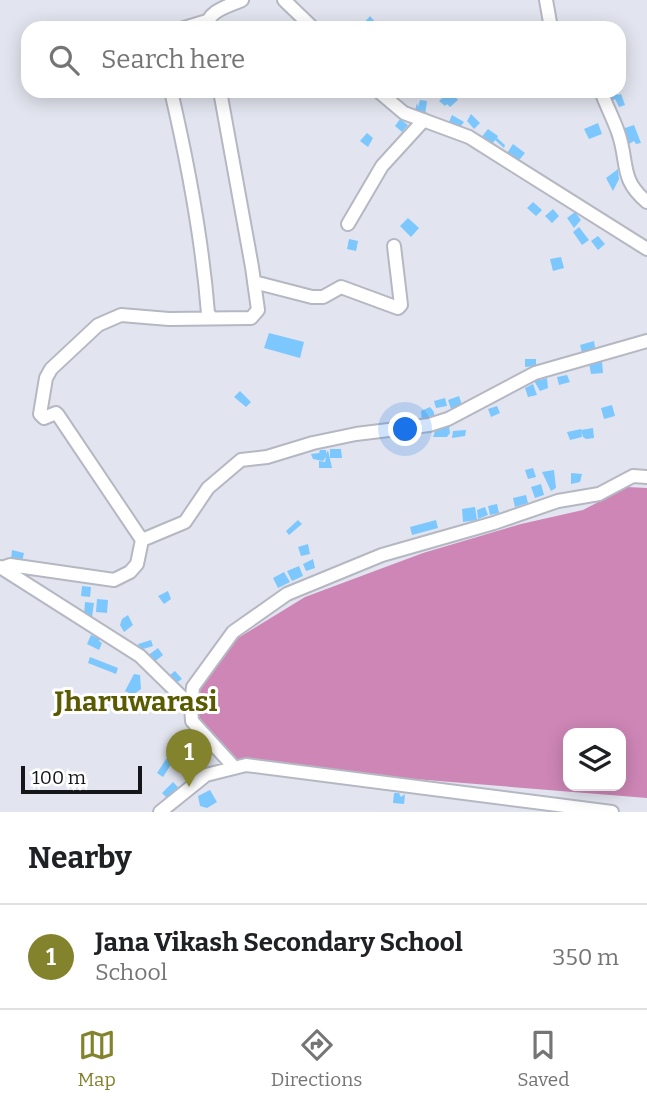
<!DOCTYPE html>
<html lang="en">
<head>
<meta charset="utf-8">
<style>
  body { margin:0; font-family:Bitter,serif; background:#f6f6f6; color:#202124 }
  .controls { position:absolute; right:21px; bottom:21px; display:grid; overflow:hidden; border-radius:14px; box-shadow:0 4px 18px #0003 }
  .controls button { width:63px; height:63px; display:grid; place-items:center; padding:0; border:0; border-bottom:2px solid #e0e0e0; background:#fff; color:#202124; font:35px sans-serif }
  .scale { position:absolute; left:21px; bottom:18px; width:121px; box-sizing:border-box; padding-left:7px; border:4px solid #151619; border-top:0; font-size:19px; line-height:24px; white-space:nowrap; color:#151619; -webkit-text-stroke:5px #fff; paint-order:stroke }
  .you { position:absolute; left:406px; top:430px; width:24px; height:24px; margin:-18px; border:5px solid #fff; border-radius:50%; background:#1a73e8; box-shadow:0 0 0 10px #1a73e833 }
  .badge { display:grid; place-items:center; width:46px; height:46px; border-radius:50%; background:#83832d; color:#fff; font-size:23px; font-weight:700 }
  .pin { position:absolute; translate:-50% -58px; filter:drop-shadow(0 2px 4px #0008) }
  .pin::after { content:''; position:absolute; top:37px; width:24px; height:21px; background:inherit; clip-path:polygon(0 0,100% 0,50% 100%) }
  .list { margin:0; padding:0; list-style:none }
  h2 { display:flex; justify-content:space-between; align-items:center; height:91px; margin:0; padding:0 28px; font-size:30px }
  h2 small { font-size:23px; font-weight:400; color:#757577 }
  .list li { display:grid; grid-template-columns:46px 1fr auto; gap:21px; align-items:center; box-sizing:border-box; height:105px; padding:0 28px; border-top:2px solid #e0e0e0 }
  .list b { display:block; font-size:26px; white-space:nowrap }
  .list p { margin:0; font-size:23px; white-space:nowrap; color:#757577 }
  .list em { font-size:23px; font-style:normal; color:#757577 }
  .icon { flex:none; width:38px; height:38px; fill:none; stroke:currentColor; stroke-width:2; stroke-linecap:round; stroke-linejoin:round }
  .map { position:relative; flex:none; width:647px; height:812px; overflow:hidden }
  .search { position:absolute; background:#fff; box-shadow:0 4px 18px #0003; left:21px; right:21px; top:21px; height:77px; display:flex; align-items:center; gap:18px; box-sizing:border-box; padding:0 24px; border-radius:21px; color:#757577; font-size:26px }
  .sheet { height:196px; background:#fff }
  nav { display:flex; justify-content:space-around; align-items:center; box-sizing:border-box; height:98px; border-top:2px solid #e0e0e0; background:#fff; font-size:19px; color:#757577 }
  nav a { display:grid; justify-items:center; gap:4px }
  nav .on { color:#83832d }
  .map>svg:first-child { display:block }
  .forest { fill:#ce86b6; fill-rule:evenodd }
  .building { fill:#7cc7fd }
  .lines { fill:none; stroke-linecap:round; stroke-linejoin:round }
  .minor-casing { stroke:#b5b8c2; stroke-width:16 }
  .minor { stroke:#fff; stroke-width:12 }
  .labels { text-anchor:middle; stroke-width:6; stroke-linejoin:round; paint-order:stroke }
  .district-label { font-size:28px; font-weight:bold; fill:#5a5a00; stroke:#fff }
</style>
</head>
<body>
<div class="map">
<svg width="647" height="812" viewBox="0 0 647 812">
  <rect width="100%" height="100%" fill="#e2e5ef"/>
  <path class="forest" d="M627 487 647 488V798L230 764 194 722 192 694 233 641 305 597 423 553 521 524 583 510ZM568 733H621V786H568Z"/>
  <path class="building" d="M370 16 380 28H365L362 25Z
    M450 91 458 100 450 107 447 104 445 106 439 101Z
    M616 92 618 95 621 94 625 105 619 107 615 99 612 101 611 93Z
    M420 100 427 101 425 116 414 114 417 103 418 107Z
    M471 114 480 123 474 129 467 121Z
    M452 115 464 122 458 130 448 124Z
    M400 119 408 125 402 132 395 126Z
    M598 123 602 134 589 139 584 129Z
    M634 125 641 143 636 144 634 141 629 144 622 129Z
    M488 129 498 136 497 138 505 145 504 148 495 140 490 148 480 139Z
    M367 133 373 138 368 147 360 141Z
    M513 144 525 153 516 164 505 156Z
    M618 169 619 179 613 191 606 178Z
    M533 202 542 210 536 216 527 208Z
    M553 209 559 216 552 223 545 216Z
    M575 212 581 220 574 228 567 218Z
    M408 218 419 228 411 237 400 226Z
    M579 227 589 240 582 245 573 232Z
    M598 236 605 244 598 250 591 241Z
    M349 239 358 241 356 251 347 249Z
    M561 257 564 268 553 271 550 259Z
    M269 333 304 342 300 358 264 348Z
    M594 341 596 353 583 356 580 345Z
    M525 359H536V366L525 367Z
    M602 361 603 373 591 374 589 363Z
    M567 375 570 382 559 385 557 377Z
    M539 377 540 380 547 378 548 388 540 391 533 379Z
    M533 384 537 395 528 397 525 388Z
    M240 391 251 402 246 407 234 397Z
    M459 396 463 408 452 412 448 400Z
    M445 398 447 406 436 408 434 401Z
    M612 405 615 416 604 419 601 408Z
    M497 406 500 413 491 417 488 409Z
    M430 407 434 412V419L422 421 421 411Z
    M449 426 450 433 447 437H433L436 428Z
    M593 428 594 438 586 439 583 437 581 430Z
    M581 429 582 437 570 440 567 432Z
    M466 430 465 436 452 438 453 431Z
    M330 449H341L342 458H330Z
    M320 450H326V454L328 450 332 468H319V461L325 462 326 457 323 461 313 459 311 454 319 453Z
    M533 468 536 477 528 479 525 470Z
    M554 470 556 488 551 491 542 472Z
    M571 473 582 474 580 482 571 484Z
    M541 484 544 495 535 498 531 487Z
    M526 495 528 503 515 507 513 498Z
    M497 504 499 513 490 515 488 506Z
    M475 507 477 520 463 522 462 509Z
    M485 507 488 515 478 519 477 510Z
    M298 520 302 524 289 535 286 531Z
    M436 520 438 528 412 535 410 527Z
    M308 544 310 554 301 556 298 547Z
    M12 550 24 553 22 562 11 559Z
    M313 559 315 568 306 571 303 564Z
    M299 566 303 576 292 581 287 571Z
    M284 572 290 582 278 588 273 578Z
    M82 586 91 587 90 597 81 596Z
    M168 591 171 599 164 604 158 596Z
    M97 599 108 600 107 613 96 612Z
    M85 602 94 603 92 617 84 616Z
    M128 615 133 625 124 632 120 625 122 619Z
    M91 635 100 639 99 641 102 643 99 650 87 644Z
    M151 640 153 646 140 650 138 644Z
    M158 648 163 655 153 663 147 656Z
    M90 657 118 668 116 674 88 663Z
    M175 671 182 679 172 686 166 678Z
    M134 674 140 675 141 689 133 695 125 691Z
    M168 756 174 760 163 777 157 773Z
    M173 782 178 787 167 798 162 793Z
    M210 790 217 802 207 808 200 806 198 796Z
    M394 793H399L401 797 405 794 404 804 393 803Z"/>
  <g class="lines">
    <g class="minor-casing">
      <path id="minor" d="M284 0 313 28
        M546 0 551 28
        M184 28 207 21
        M207 28C206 11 229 6 242 0
        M171 91C188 164 202 238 208 313L211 317
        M378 91 404 113 469 137 647 249
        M601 91C606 105 613 118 618 132 629 163 619 179 647 202
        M348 224 382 166 424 120
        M254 282 312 297H323L341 287 398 308 401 305 394 246
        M142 540 58 415 56 413 44 418 40 414 46 378 51 369 98 325 121 315 169 319 251 318 258 310 252 267 220 91
        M0 567 140 656 191 706 192 721 234 767
        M2 568 10 565 114 580 130 572 137 564 142 540 185 522 208 488 241 460 267 457 313 443 356 434 429 425 448 419 535 373 647 341
        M191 706 193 687 233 632 287 594 382 555 494 523 558 501 599 494 633 476 647 477
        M160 812 206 775 246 765 612 812"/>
    </g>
    <use href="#minor" class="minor"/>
  </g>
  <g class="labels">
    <g class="district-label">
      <text x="136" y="711">Jharuwarasi</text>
    </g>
  </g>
</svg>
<div class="controls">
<button><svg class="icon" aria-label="layers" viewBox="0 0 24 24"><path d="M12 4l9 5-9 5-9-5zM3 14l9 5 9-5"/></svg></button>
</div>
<div class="scale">100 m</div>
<div class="you"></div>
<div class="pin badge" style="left:189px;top:787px">1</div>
<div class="search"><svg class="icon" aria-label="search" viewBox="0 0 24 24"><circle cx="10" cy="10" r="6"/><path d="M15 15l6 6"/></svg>Search here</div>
</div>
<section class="sheet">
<h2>Nearby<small></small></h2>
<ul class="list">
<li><span class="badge">1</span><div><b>Jana Vikash Secondary School</b><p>School</p></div><em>350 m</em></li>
</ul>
</section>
<nav>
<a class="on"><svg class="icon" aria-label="map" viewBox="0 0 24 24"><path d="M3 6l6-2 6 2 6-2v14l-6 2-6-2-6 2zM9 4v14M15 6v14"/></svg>Map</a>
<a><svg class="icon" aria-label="directions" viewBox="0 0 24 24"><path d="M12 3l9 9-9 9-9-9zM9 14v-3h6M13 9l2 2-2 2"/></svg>Directions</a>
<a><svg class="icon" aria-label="saved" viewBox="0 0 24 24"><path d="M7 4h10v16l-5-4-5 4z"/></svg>Saved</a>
</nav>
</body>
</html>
